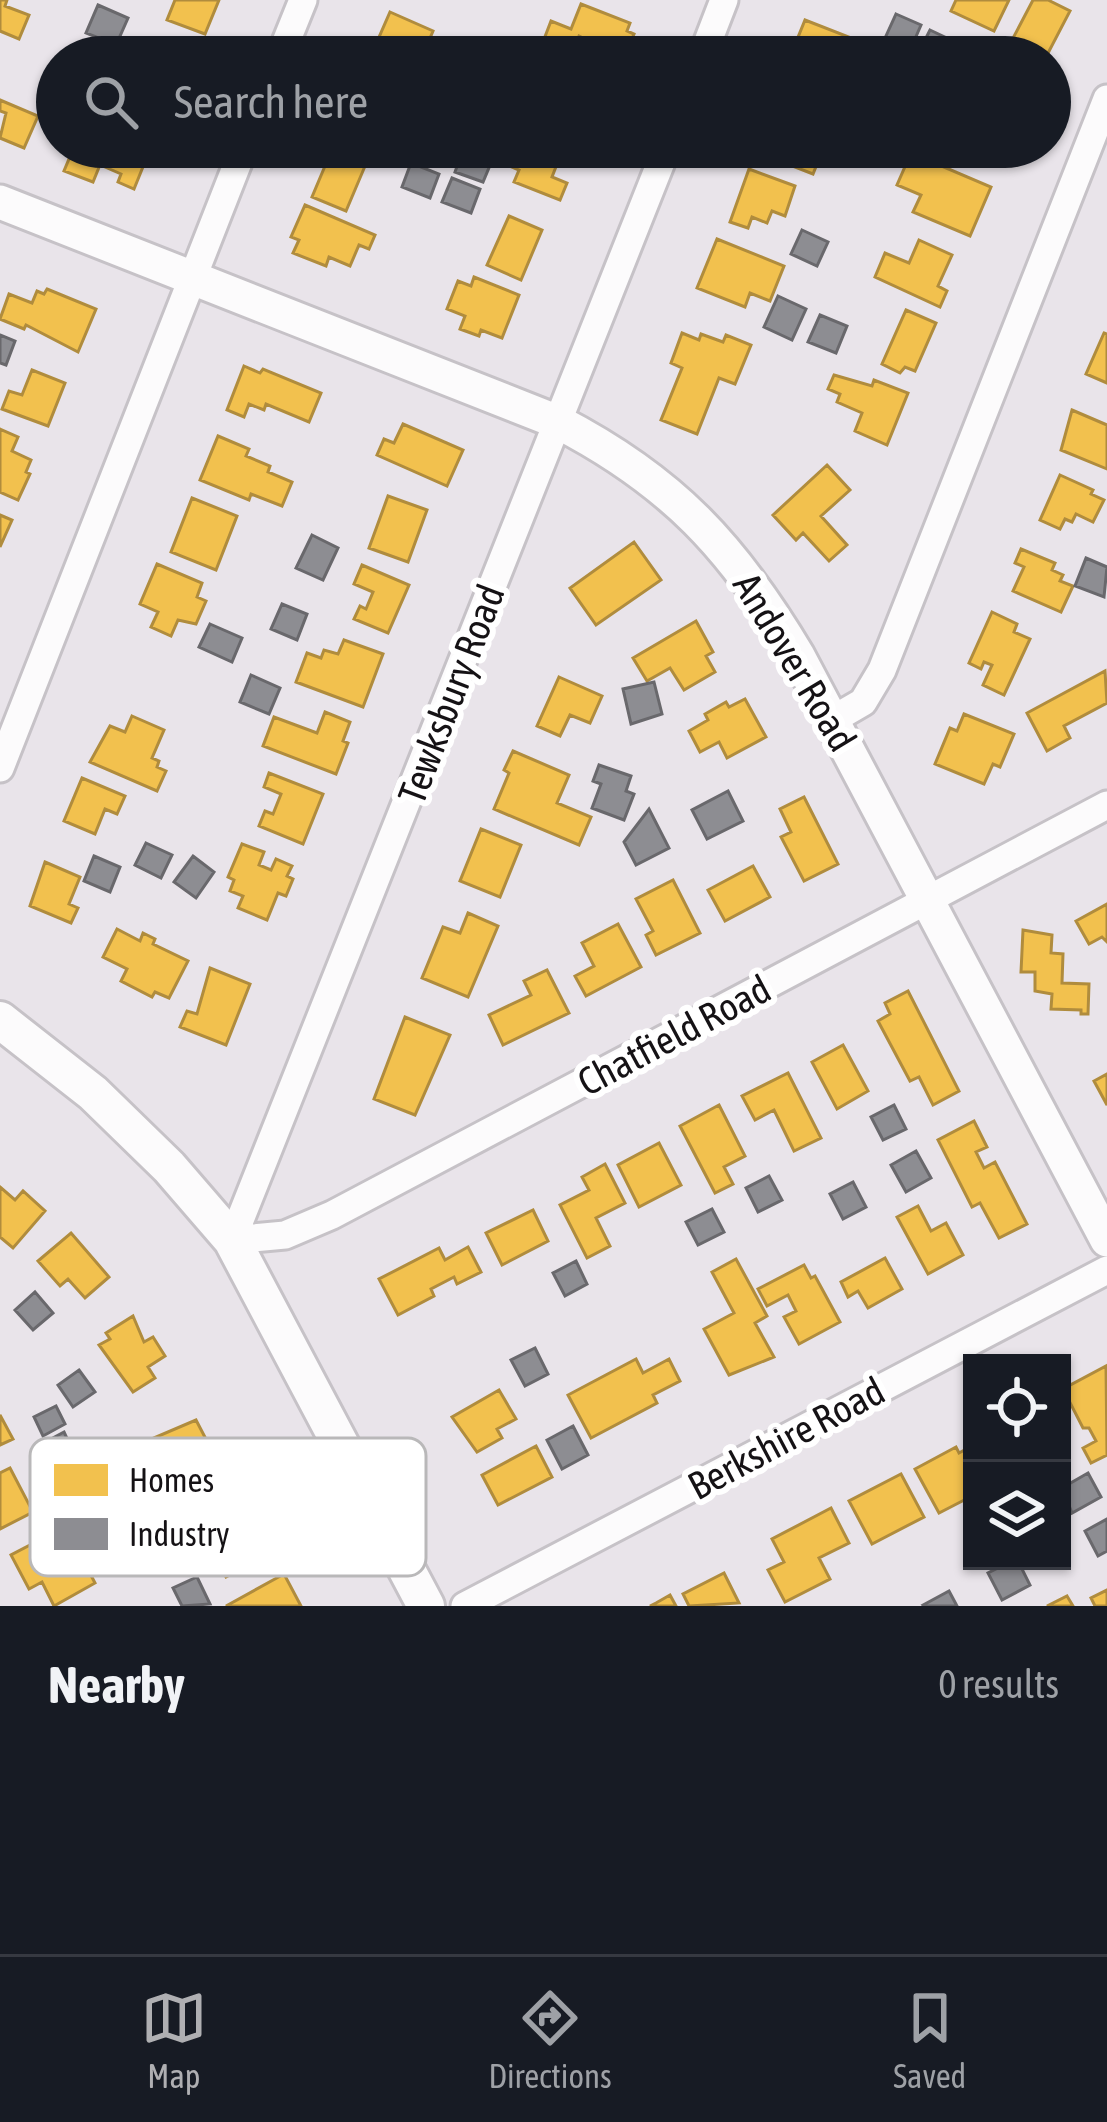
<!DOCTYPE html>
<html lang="en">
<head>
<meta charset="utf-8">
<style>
  body { margin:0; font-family:"Asap Condensed",sans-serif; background:#242831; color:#f1f3f6 }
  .controls { position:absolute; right:36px; bottom:36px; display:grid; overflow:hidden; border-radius:0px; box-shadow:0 3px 9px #0004 }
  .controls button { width:108px; height:108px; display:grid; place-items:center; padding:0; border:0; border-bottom:3px solid #363941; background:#171b24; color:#f1f3f6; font:60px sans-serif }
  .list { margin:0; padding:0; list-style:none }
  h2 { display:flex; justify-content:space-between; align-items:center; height:156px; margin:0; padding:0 48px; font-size:51px }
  h2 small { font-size:39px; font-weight:400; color:#9ea1a6 }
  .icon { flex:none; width:66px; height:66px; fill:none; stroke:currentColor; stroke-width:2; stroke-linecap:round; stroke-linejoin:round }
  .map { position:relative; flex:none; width:1107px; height:1606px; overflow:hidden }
  .search { position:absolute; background:#171b24; box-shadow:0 3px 9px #0004; left:36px; right:36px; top:36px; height:132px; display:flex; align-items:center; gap:30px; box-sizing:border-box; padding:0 42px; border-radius:66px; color:#9ea1a6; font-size:45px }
  .sheet { height:348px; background:#171b24 }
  nav { display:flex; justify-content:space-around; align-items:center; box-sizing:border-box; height:168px; border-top:3px solid #363941; background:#171b24; font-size:33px; color:#9ea1a6 }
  nav a { display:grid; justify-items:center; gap:6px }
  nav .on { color:#afafb2 }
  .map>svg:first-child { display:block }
  .homes { fill:#f2c14e; stroke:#b08c3d; stroke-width:3 }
  .industry { fill:#8d8d92; stroke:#69686c; stroke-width:3 }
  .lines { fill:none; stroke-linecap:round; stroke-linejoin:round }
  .minor-casing { stroke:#c6c2c7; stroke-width:33 }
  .tertiary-casing { stroke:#c6c2c7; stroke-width:39 }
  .secondary-casing { stroke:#c6c2c7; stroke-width:42 }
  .minor { stroke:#fcfbfc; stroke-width:27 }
  .tertiary { stroke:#fcfbfc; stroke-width:33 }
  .secondary { stroke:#fcfbfc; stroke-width:36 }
  .labels { text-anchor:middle; stroke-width:12; stroke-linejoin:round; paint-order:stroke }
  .street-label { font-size:39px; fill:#151215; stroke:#fff }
  .key { fill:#fff; stroke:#b9b8b9; stroke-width:3 }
  .key-label { font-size:33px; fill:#151215 }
</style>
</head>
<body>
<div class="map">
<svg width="1107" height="1606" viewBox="0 0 1107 1606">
  <rect width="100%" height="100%" fill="#e9e4ea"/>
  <path class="homes" d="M0 0H7L5 6 29 15 19 39 0 31Z
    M175 0H219L205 34 167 20Z
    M956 0H1009L994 31 951 11Z
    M1033 0H1048L1070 11 1046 57H1024L1027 50 1011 42Z
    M581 4 630 23 627 31 634 34 624 57 579 55 585 39 579 36 570 57 541 47 551 21 571 29Z
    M390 12 433 31 428 43 434 46 429 57H387L373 51Z
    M805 20 854 39 847 57H790Z
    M148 40 187 57H129L134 44 144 49Z
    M0 100 38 116 24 148 0 138 6 113 0 111Z
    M74 147H151L134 189 118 182 121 174 105 167 107 161 102 160 93 182 64 171Z
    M333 147 368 159 346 211 312 197Z
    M514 147H542L561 154 552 177 567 183 560 200 514 182 519 170 507 165Z
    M755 147H818L823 149 813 174 754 151Z
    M956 147H1000L991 166 955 150Z
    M911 153 991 187 970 236 913 212 921 195 897 185Z
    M749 169 795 186 785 216 772 211 767 223 752 217 748 228 730 222Z
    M305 205 375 235 369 249 359 245 350 266 329 257 326 266 293 253 299 240 291 237Z
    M509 216 542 230 521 280 487 265Z
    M717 239 784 266 770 301 750 293 745 307 697 288Z
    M919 240 952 255 938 286 947 291 940 307 875 277 885 253 909 263Z
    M474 277 519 295 502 338 481 330 479 336 460 329 465 316 447 309 458 281 471 286Z
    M47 289 96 309 78 352 26 325 24 329 0 319 9 294 32 303 37 291 44 294Z
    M906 310 936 323 915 371 905 367 900 373 882 364Z
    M682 333 699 340 701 334 723 342 726 335 751 345 735 384 719 378 697 434 661 420 682 368 671 363Z
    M1104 333 1107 334V383L1086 374Z
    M244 366 260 373 263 369 321 393 309 422 266 404 264 410 249 404 244 417 227 410Z
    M32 370 65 383 48 426 2 409 9 391 22 395Z
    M834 375 872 386 874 380 908 393 887 445 855 431 862 413 837 402 840 394 828 389Z
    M1072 410 1107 425V469L1061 450Z
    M403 424 463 450 447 486 377 455 384 439 394 443Z
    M0 429 18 437 12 451 31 460 26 472 30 474 18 500 0 492Z
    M218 436 249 449 246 456 270 466 268 472 292 482 282 506 251 494 249 500 200 480Z
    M827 465 850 490 821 516 847 545 829 561 803 533 796 540 773 515Z
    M1060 475 1093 490 1091 494 1104 500 1093 522 1076 514 1072 522 1065 519 1060 529 1040 520Z
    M388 496 427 510 408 562 369 548Z
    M192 498 237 516 216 570 171 552Z
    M0 515 12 520 0 547Z
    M634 542 661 580 596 625 570 588Z
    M1021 549 1055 563 1052 570 1063 575 1060 581 1073 586 1061 612 1013 591 1024 567 1015 563Z
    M157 564 202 583 197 597 206 601 196 624 178 620 171 636 151 627 158 612 140 604Z
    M362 565 409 585 388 633 354 619 360 606 366 609 373 592 354 584Z
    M992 612 1017 624 1014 632 1030 639 1004 695 983 685 992 665 984 662 981 669 969 663Z
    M696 621 713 652 706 656 715 672 684 690 670 668 647 681 633 658Z
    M344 640 383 654 363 707 296 682 307 653 321 658 324 650 338 654Z
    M1105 671 1107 703 1064 726 1070 738 1047 751 1027 713Z
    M559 677 602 696 590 723 570 715 560 736 537 726Z
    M745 699 766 737 727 758 719 742 700 752 689 731 708 720 705 714 726 702 729 707Z
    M325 712 350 722 343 741 348 743 336 774 263 746 274 717 317 733Z
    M964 714 1014 734 1000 767 993 764 984 784 935 764 950 728 957 731Z
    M132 716 164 730 152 758 159 761 157 767 166 771 157 791 90 762 110 726 125 732Z
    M513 751 569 775 557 803 591 817 579 845 494 809 509 773 504 770Z
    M269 773 323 794 303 844 259 826 265 811 273 814 281 794 264 787Z
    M82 778 125 796 117 814 105 809 95 834 64 821Z
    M804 797 838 864 804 881 781 837 791 832 780 809Z
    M481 829 521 845 500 897 460 881Z
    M242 844 264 852 259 865 271 870 276 859 292 866 287 876 293 879 286 896 278 893 267 920 238 908 243 896 230 891 234 880 228 877Z
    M45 862 80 877 69 904 78 908 71 923 30 906Z
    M753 866 770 897 725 921 708 890Z
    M673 880 700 933 656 955 646 935 653 931 636 899Z
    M1107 904V942L1102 937 1089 944 1076 921Z
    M468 913 498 926 468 997 422 978 443 927 460 933Z
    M618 924 641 967 586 996 575 976 594 966 582 943Z
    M117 929 140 941 143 933 155 939 153 944 188 961 169 998 155 992 152 997 121 981 127 969 103 957Z
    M1023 930 1052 935 1051 953 1063 954 1062 983 1089 984 1088 1014H1081V1010L1051 1009 1052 994 1035 991V972H1021Z
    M210 968 250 984 226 1045 180 1027 187 1011 197 1014Z
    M547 970 569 1013 503 1045 489 1015 531 995 524 981Z
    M908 991 959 1091 933 1105 919 1077 910 1081 878 1021 890 1014 885 1003Z
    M405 1017 450 1035 415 1115 374 1099Z
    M843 1045 868 1091 837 1109 812 1062Z
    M788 1073 821 1138 794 1151 774 1110 755 1120 742 1096Z
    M1107 1074V1105L1094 1081Z
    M719 1105 745 1156 724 1167 733 1184 715 1193 680 1126Z
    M974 1121 987 1147 976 1152 984 1168 995 1162 1027 1224 999 1238 980 1203 972 1207 938 1140Z
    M659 1143 681 1185 639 1207 618 1165Z
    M605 1164 625 1203 596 1218 610 1246 587 1258 560 1205 589 1190 582 1177Z
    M0 1187 15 1200 23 1191 45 1211 13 1248 0 1237Z
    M918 1206 931 1231 946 1223 963 1255 928 1274 897 1217Z
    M533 1210 548 1241 502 1265 486 1233Z
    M71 1233 109 1277 85 1298 68 1279 60 1286 38 1261Z
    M468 1247 481 1272 457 1284 454 1277 431 1289 434 1296 398 1315 379 1279 439 1248 445 1260Z
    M885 1258 902 1289 868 1308 858 1291 848 1297 841 1282Z
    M736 1259 767 1316 755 1323 774 1357 729 1375 704 1329 734 1313 712 1272Z
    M804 1265 811 1278 815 1276 840 1322 799 1344 784 1317 796 1311 788 1295 767 1306 758 1289Z
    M133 1316 144 1342 153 1337 165 1356 148 1367 155 1378 133 1392 99 1345 110 1339 106 1333Z
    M636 1359 643 1373 669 1359 680 1381 653 1395 657 1403 591 1438 568 1395Z
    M1106 1366 1107 1455 1091 1463 1083 1448 1096 1441 1089 1428H1083L1063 1389Z
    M499 1390 516 1419 497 1429 502 1438 477 1452 452 1417Z
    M0 1415 13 1439 0 1445Z
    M196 1420 221 1468 198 1481 191 1469 143 1487 129 1460 153 1448 149 1440Z
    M536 1446 552 1477 498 1505 482 1475Z
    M972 1446 969 1477 972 1496 939 1513 915 1469 956 1447 959 1453Z
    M10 1468 33 1512 0 1529V1473Z
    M901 1474 924 1517 872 1544 849 1501Z
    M234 1508 246 1529 250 1526 266 1555 226 1577 203 1537 213 1532 208 1522Z
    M831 1508 849 1543 819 1558 830 1579 785 1602 768 1570 784 1562 772 1539Z
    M55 1532 65 1551 75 1545 95 1583 54 1606 42 1582 29 1589 11 1555Z
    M724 1573 739 1603 689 1606 683 1594Z
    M284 1574 301 1606H226Z
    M1107 1590V1606H1095L1091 1598Z
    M670 1595 676 1606H650L656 1603Z
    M1067 1596 1073 1606H1047Z"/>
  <path class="industry" d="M98 5 128 18 116 45 86 33Z
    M896 14 921 25 911 48 886 36Z
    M930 30 953 41 945 57 919 52Z
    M464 147 493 158 483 182 455 172Z
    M411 163 439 174 430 198 402 187Z
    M452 178 480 189 471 213 442 202Z
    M802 230 828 242 817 266 791 254Z
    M778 296 806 309 792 340 764 327Z
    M820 315 847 326 836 353 808 342Z
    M0 335 15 341 6 365 0 363Z
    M312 535 338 548 323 580 296 568Z
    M1086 558 1107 567 1104 597 1075 586Z
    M282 604 307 614 297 640 271 629Z
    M210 624 242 638 232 662 199 647Z
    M251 675 280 688 269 714 240 702Z
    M654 682 662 714 631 724 623 689Z
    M599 765 631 776 626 791 634 794 624 820 592 808 601 784 593 781Z
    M728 791 743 821 707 839 692 810Z
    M649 809 669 848 636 865 624 842Z
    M146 843 172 855 161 878 135 865Z
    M94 856 120 867 110 892 84 881Z
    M193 856 214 872 196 898 174 882Z
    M894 1105 906 1129 883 1140 871 1117Z
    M916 1151 931 1178 906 1192 891 1165Z
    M769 1176 782 1200 758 1212 746 1188Z
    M853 1182 866 1207 843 1219 830 1194Z
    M712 1209 724 1232 698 1245 686 1222Z
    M576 1261 587 1284 565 1296 553 1273Z
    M35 1292 53 1313 33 1330 15 1310Z
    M535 1348 548 1374 525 1386 511 1360Z
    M79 1370 95 1392 73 1407 58 1385Z
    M56 1406 65 1424 43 1436 34 1417Z
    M573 1426 588 1455 562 1469 547 1440Z
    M64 1432 77 1460 51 1473 38 1446Z
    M1088 1473 1101 1497 1072 1513 1062 1488Z
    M1107 1519V1551L1098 1556 1085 1531Z
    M1012 1561H1018L1030 1585 1002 1600 988 1573Z
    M197 1577 210 1604 182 1606 173 1588Z
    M949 1591 957 1606H924L923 1605Z"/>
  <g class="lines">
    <g class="minor-casing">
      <path id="minor" d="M280 57 303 0
        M702 57 724 0
        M667 147 232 1240 285 1235 332 1215 1107 805
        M832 720 863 702 882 670 1107 99
        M0 768 244 147
        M465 1606 1107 1270"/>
    </g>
    <g class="tertiary-casing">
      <path id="tertiary" d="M0 202 558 422C672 481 733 547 798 656L1107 1240"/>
    </g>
    <g class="secondary-casing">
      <path id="secondary" d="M0 1020 93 1093 169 1167 232 1240 426 1606"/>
    </g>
    <use href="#minor" class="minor"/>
    <use href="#tertiary" class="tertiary"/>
    <use href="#secondary" class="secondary"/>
  </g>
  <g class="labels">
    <g class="street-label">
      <text transform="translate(795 662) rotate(59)" y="14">Andover Road</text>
      <text transform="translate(451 694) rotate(-69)" y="14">Tewksbury Road</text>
      <text transform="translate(674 1035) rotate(-28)" y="14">Chatfield Road</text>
      <text transform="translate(786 1438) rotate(-28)" y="14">Berkshire Road</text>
    </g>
  </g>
  <rect x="30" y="1438" width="396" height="138" rx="18" class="key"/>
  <rect x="54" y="1464" width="54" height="32" fill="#f2c14e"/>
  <rect x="54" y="1518" width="54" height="32" fill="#8d8d92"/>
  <g class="key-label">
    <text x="129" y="1492">Homes</text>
    <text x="129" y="1546">Industry</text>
  </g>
</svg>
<div class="controls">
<button><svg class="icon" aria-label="locate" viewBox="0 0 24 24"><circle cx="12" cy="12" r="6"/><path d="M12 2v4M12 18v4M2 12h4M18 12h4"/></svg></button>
<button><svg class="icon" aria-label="layers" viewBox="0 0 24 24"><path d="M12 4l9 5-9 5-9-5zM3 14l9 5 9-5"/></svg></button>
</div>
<div class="search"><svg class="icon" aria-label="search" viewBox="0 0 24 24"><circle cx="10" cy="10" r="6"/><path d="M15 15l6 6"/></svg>Search here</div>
</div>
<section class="sheet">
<h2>Nearby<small>0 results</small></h2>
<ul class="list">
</ul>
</section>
<nav>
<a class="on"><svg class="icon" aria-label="map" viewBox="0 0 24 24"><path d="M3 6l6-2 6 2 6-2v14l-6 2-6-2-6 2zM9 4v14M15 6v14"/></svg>Map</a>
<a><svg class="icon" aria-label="directions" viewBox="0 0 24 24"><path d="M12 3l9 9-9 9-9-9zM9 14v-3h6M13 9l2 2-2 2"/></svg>Directions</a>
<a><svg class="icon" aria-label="saved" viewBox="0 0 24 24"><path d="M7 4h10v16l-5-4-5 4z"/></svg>Saved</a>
</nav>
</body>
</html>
